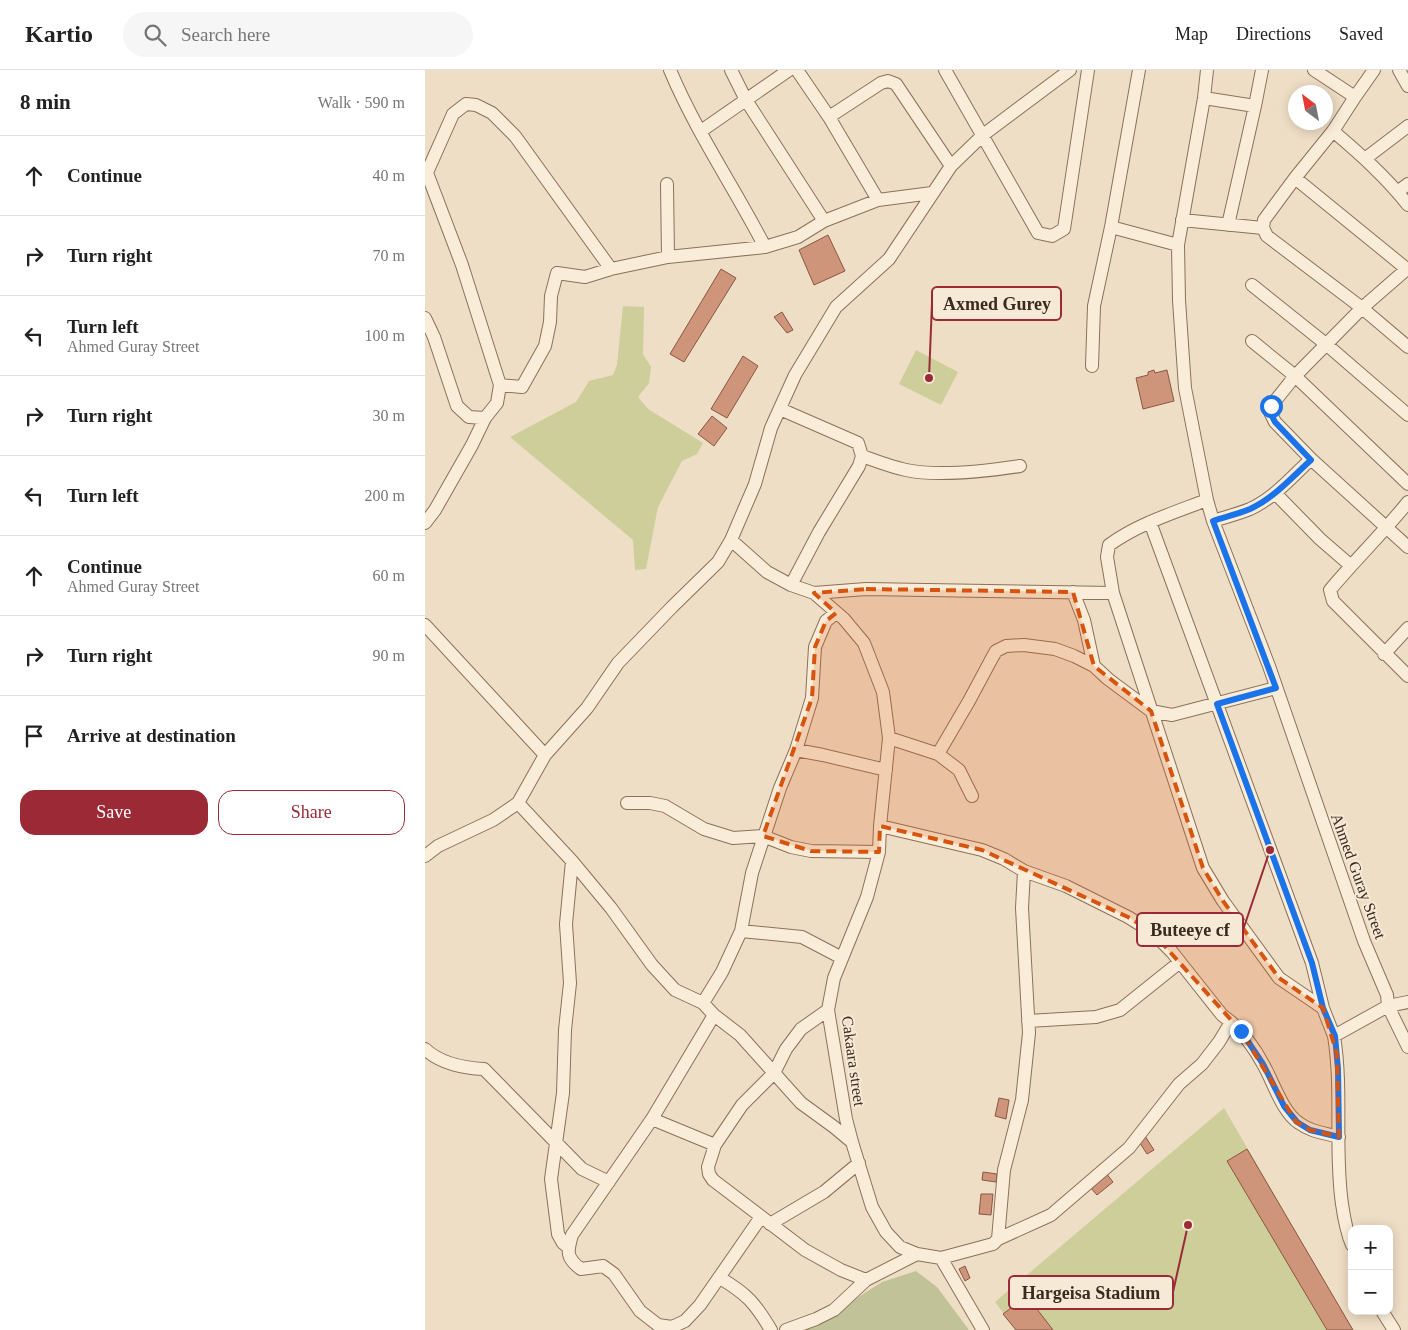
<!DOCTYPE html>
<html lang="en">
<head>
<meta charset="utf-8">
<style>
  body { margin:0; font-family:Georgia,serif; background:#f6f6f6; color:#222 }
  .controls { position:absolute; right:15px; bottom:15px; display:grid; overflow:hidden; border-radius:10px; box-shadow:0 2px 12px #0003 }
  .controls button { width:45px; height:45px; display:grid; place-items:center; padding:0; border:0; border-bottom:1px solid #e0e0e0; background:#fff; color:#222; font:25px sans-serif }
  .compass { position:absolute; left:863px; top:15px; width:45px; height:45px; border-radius:50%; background:#fff; box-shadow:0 2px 12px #0003; rotate:328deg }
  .stop { position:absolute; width:15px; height:15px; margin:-11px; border:4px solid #1a73e8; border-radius:50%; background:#fff }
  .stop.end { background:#1a73e8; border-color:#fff; box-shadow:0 1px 5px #0008 }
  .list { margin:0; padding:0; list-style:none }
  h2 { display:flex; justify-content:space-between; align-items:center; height:65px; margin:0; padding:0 20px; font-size:21px }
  h2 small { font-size:16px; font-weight:400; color:#767676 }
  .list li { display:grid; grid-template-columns:32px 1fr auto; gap:15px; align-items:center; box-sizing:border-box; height:80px; padding:0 20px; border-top:1px solid #e0e0e0 }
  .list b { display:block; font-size:19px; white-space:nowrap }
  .list p { margin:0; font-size:16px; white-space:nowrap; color:#767676 }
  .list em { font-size:16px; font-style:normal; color:#767676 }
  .actions { display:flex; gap:10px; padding:15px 20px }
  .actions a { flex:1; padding:11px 0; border:1px solid #9b2a36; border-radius:15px; text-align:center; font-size:18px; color:#9b2a36 }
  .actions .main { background:#9b2a36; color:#fff }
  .icon { flex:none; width:28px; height:28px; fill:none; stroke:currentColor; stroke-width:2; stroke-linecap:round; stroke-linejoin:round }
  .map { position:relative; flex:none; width:983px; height:1260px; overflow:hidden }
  header { display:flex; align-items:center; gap:30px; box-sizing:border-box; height:70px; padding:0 25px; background:#fff; border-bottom:1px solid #e0e0e0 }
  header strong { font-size:24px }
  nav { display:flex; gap:28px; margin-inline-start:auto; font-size:18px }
  .search { width:350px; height:45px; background:#f6f6f6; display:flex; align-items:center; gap:12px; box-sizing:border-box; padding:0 18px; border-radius:28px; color:#767676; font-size:19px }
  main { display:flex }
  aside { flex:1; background:#fff }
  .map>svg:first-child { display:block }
  .green { fill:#cdce99 }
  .cemetery { fill:#c2c298 }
  .building { fill:#ce957b; stroke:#8a5640 }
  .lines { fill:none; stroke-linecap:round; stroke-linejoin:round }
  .minor-casing { stroke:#8b705b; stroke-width:14 }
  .minor { stroke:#f9edd9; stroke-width:12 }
  .route { stroke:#1a73e8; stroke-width:6 }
  .marked { fill:#d7540e; fill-opacity:0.2; stroke:#d7540e; stroke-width:4; stroke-dasharray:10 6; stroke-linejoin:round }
  .labels { text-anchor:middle; stroke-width:4; stroke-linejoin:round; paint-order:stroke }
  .street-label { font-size:16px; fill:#3b2a1f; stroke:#f6e9d5 }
  .leader { fill:none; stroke:#9b2a36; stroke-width:2 }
  .callout-dot { fill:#9b2a36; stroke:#f6e9d5; stroke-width:2 }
  .callout { fill:#f6e9d5; stroke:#9b2a36; stroke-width:2 }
  .callout-label { font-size:18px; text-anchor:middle; font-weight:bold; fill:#3b2a1f }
</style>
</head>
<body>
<header>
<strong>Kartio</strong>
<div class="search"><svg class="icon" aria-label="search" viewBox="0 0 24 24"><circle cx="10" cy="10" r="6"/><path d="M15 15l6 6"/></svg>Search here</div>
<nav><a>Map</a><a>Directions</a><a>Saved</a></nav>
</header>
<main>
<aside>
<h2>8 min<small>Walk · 590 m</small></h2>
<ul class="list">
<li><svg class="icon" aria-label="ahead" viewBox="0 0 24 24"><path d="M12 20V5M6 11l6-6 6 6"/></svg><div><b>Continue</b></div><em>40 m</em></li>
<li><svg class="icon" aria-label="right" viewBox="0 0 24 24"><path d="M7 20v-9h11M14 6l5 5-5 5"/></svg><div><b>Turn right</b></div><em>70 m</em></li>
<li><svg class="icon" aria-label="left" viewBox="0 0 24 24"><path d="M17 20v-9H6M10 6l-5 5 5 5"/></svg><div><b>Turn left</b><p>Ahmed Guray Street</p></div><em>100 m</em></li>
<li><svg class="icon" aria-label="right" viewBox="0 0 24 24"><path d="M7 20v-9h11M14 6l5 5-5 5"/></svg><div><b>Turn right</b></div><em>30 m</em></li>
<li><svg class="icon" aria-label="left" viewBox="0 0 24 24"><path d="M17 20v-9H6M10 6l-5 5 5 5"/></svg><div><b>Turn left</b></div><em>200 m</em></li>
<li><svg class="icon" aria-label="ahead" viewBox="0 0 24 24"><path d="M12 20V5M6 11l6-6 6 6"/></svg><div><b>Continue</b><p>Ahmed Guray Street</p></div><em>60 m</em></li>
<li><svg class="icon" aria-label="right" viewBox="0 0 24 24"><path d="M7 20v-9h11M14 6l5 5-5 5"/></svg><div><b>Turn right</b></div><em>90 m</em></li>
<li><svg class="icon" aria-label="arrive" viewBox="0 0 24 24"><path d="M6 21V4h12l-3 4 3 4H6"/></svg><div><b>Arrive at destination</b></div></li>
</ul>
<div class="actions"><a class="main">Save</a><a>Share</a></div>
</aside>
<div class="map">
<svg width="983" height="1260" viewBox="0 0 983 1260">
  <rect width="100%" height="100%" fill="#efdec6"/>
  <path class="green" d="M198 236 219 237 218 284 226 297 224 313 213 327 223 339 278 373 272 384 257 391 233 437 221 499 210 500 208 470 85 367 151 332 164 311 188 305 192 295Z
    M491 280 533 302 516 335 474 314Z
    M799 1038 928 1260H591L570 1232Z"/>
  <path class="cemetery" d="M491 1201 512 1217 544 1260H380L406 1248 427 1231 457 1212Z"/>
  <path class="building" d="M403 165 420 201 389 215 374 180Z
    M296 199 311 208 259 292 245 284Z
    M357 242 368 260 362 263 349 247Z
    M318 286 333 296 302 348 286 339Z
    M729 300 730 303 742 300 749 331 718 339 711 308 723 305V302Z
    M287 346 302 358 289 376 273 364Z
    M574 1028 584 1030 581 1049 570 1046Z
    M720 1066 729 1080 722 1084 713 1070Z
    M822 1079 928 1260H902L802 1091Z
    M558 1102 572 1104 571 1112 557 1110Z
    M681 1103 688 1112 672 1125 665 1117Z
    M556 1124H568L566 1145 554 1144Z
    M540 1196 545 1208 540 1211 534 1199Z
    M602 1226 628 1260H591L578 1244Z"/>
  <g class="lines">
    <g class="minor-casing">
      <path id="minor" d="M245 0C271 62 309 117 340 177
        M306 0 321 30 399 151
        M372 0 404 47 453 130
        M520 0 613 163 627 166 639 159 663 0
        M782 0 779 28 753 175 754 230 760 318 782 430 788 451 844 596 939 871 962 925 963 936 909 966C918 1022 909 1079 917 1134 919 1148 921 1161 927 1175
        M889 0 930 27
        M949 0 930 27 908 61 870 108 839 150 838 158 842 166 937 238 983 277
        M974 0 983 16
        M779 28 830 36
        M404 47 456 13 463 11 471 14 526 96
        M276 61 364 0
        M908 61C935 84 961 107 983 135
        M941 88 983 56
        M0 107 28 44 41 34 51 35 67 43 90 66 186 199
        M870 108 983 200
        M242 114 243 187
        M972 122 983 114
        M757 150 838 158
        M803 155 830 36 837 0
        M686 157 753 175
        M983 198 937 238 870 306 846 336V344L850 352 886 389 983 477
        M827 215 902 275 983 345
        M0 248 9 267 32 336 44 347 60 348
        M827 271 870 306 983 414
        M667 296 669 236 686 157 714 0
        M75 315 97 317 120 276 125 252 126 226 132 203 160 207 186 199 243 187 340 177 373 167 399 151 453 130 507 123
        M355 339 433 373 437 386 434 396 394 462 366 515
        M437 386C451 391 466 397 481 400 514 407 562 401 595 396
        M850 423 895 469 925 495
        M782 430C748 443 713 454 684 475L682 487 688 523 778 798 798 831 854 908 898 938
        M983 432C958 463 930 490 905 520L908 531 983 606
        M788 451C800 447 813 444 825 439 849 428 867 407 886 389
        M725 452 887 893 898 938 909 966
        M0 453 10 440 47 375 60 348 72 333 75 315 37 195 2 103
        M306 470 342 502 366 515 389 523 441 519 688 523
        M648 522 659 550 669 596
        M389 523 419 549 439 573 458 622 464 668 455 756 454 782 442 827 409 908 403 940 421 1049 427 1072 447 1137 461 1162 475 1177 492 1184 516 1188 568 1174 573 1169 626 1145 704 1078 754 1014 777 994 794 972 806 952 797 945 747 882 727 862 703 847 641 816 599 801 579 789 557 780 455 756
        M0 555 120 685
        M959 584 983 558
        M464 668 513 684 534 700 547 726
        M371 680 398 685 461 700
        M513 684 544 631 567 588 571 581 581 576 599 575 630 579 649 586 669 596 683 609 726 641 747 645 851 618
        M93 733 147 791 186 838 227 895 250 920 278 933 289 945 315 965 376 1033 409 1057 427 1072
        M202 733H225L240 736 279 759 308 768 338 766 366 777 386 781 454 782
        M0 786 13 776 68 750 93 733 120 685 162 638 193 593 247 537 293 492 306 470 330 414 346 358 370 305 411 237 464 189 526 96 558 65 645 0
        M316 861 377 867 417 888
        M983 932 963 936 983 977
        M278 933 297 902 316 861 327 803 355 718 371 680 387 628 390 577 401 551 411 543
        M403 940 376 959 361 979 349 1003 317 1035 290 1075 283 1097 284 1104 288 1110 380 1180 416 1200 441 1210
        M289 945 227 1049 147 1165C142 1182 141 1188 156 1199L178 1196 189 1204 215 1241 233 1255 247 1257 260 1251 275 1235 336 1147
        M603 951 671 947 695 940 755 892
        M806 952C819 964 830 979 838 994 848 1011 857 1042 874 1053 886 1062 900 1063 914 1067
        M0 979C16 994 38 998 59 999L157 1099 184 1112
        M227 1049 290 1075
        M345 1154 399 1122 434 1093
        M573 1169 579 1100 597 1030 604 963 597 838 599 801
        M143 1177 138 1173 133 1164 126 1109 138 1023 140 960 145 913 141 854 147 791
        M516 1188 558 1260
        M295 1208C322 1224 330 1233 346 1260
        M957 1241 969 1260
        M361 1260 391 1249 409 1240 441 1210 492 1184"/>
    </g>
    <use href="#minor" class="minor"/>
  </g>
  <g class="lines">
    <path class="route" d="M816 961 838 994 859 1036 872 1052 885 1060 914 1067 913 999 910 966 898 938 887 893 792 634 851 618 788 451C800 447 813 444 825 439 849 428 867 407 886 390L850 352 846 344V336"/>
  </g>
  <path class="marked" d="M441 519 648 522 669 596 726 641 778 798 798 831 854 908 898 938 912 984 914 1067 885 1060 871 1052 816 961 727 862 703 847 557 780 455 756 454 782 386 781 338 766 387 628 390 577 401 551 411 543 389 523Z"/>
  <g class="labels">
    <g class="street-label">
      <text transform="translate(934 806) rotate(70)" y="6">Ahmed Guray Street</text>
      <text transform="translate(429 991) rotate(82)" y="6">Cakaara street</text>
    </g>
  </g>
  <path class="leader" d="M504 308L507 233M845 780L818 860M763 1155L748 1222"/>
  <g class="callout-dot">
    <circle cx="504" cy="308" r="5"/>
    <circle cx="845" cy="780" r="5"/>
    <circle cx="763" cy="1155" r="5"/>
  </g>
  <g class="callout">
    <rect x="507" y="217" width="129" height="33" rx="5"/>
    <rect x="712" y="843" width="106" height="33" rx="5"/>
    <rect x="584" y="1206" width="164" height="33" rx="5"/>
  </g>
  <g class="callout-label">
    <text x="572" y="240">Axmed Gurey</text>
    <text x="765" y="866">Buteeye cf</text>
    <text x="666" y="1229">Hargeisa Stadium</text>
  </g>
</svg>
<div class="controls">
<button>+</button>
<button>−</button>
</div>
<svg class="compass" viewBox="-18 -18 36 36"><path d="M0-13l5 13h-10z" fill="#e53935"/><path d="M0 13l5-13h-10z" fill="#767676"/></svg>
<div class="stop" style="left:846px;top:336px"></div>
<div class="stop end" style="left:816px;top:961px"></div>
</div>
</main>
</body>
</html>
